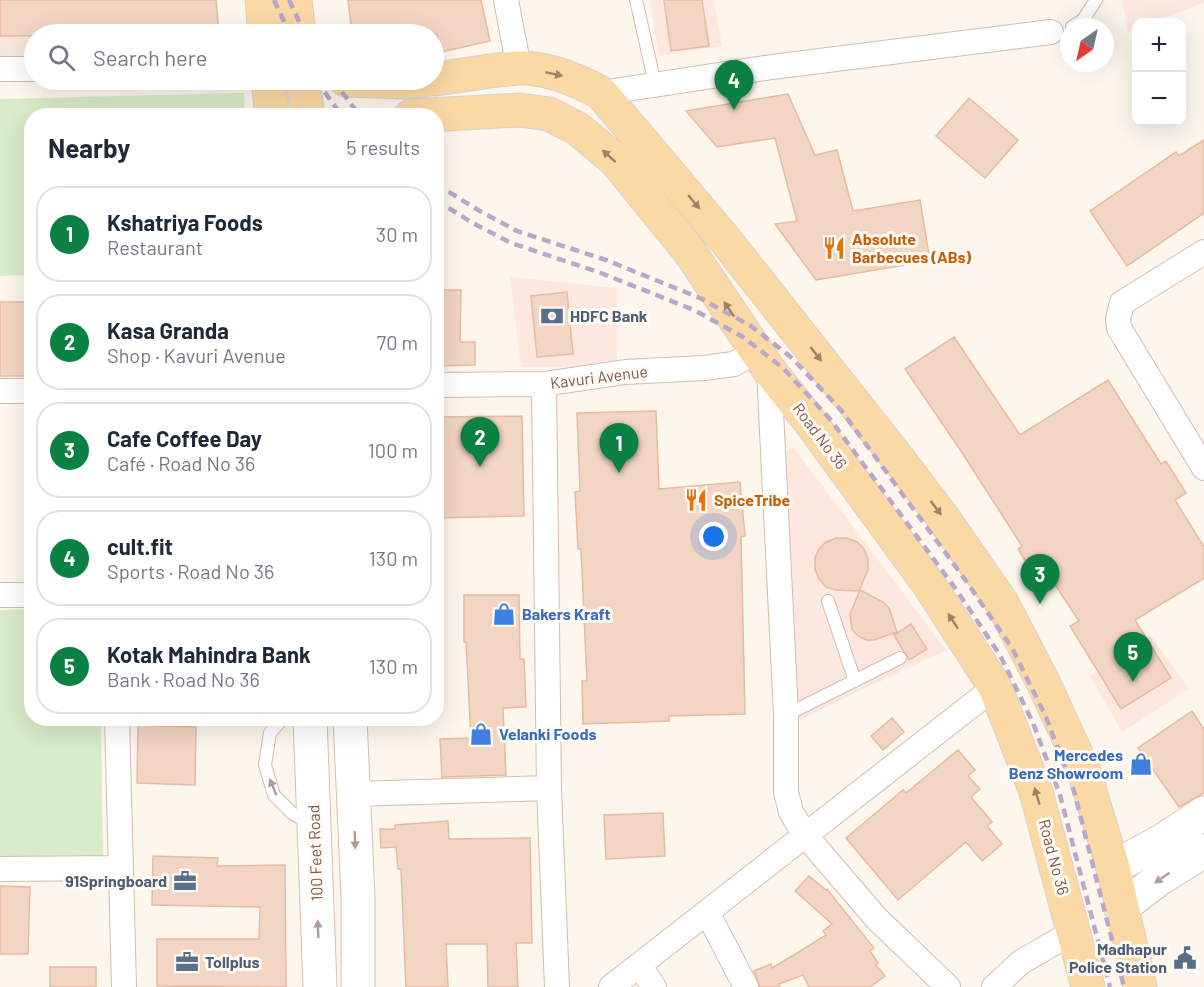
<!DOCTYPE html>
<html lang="en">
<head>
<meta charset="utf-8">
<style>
  body { margin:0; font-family:Barlow,sans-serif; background:#f2f2f3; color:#1f2937 }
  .controls { position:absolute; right:18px; top:18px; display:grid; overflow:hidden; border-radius:12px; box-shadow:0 6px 24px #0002 }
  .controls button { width:54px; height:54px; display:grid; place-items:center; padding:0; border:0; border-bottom:2px solid #e0e1e3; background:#fff; color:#1f2937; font:30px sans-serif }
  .compass { position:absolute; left:1060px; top:18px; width:54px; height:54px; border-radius:50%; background:#fff; box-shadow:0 6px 24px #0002; rotate:214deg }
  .you { position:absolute; left:714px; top:537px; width:21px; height:21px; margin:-15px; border:4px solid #fff; border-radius:50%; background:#1a73e8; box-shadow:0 0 0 9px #1a73e833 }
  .badge { display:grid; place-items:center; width:39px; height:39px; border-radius:50%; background:#0b8043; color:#fff; font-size:20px; font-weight:700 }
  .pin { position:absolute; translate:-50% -50px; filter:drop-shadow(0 2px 3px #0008) }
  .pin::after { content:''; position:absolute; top:32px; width:21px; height:18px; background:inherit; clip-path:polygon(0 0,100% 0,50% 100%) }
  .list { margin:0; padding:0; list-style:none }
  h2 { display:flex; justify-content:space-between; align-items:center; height:78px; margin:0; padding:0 24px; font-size:26px }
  h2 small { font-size:20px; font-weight:400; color:#747a83 }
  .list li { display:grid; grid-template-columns:39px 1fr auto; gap:18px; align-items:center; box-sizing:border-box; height:96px; margin:0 12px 12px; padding:0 12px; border:2px solid #e0e1e3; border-radius:24px }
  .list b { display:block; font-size:22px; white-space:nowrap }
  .list p { margin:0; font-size:20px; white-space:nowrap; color:#747a83 }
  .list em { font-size:20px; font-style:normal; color:#747a83 }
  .icon { flex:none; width:33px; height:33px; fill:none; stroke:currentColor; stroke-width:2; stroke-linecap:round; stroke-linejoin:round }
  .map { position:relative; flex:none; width:1204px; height:987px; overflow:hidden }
  .search { position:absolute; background:#fff; box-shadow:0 6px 24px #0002; left:24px; top:24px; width:420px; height:66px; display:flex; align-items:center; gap:15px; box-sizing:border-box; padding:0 21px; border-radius:33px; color:#747a83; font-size:22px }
  .panel { position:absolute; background:#fff; box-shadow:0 6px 24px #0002; left:24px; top:108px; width:420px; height:618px; border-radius:24px }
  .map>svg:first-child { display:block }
  .residential { fill:#f5e8da }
  .commercial { fill:#fde8e0 }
  .green { fill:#d8ecc9 }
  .building { fill:#f3d5c3; stroke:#e6bba3; stroke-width:1.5 }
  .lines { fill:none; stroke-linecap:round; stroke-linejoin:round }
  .lane-casing { stroke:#d1beb0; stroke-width:14 }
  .street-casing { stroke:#d1beb0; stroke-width:26 }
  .secondary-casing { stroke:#d6c0b0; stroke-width:35 }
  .primary-casing { stroke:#dad1cd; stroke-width:35 }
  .lane { stroke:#fff; stroke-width:12 }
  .street { stroke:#fff; stroke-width:24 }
  .secondary { stroke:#fff; stroke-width:33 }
  .primary { stroke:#fbd9a5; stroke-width:33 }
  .rail { stroke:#b9a8c9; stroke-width:4.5; stroke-dasharray:9 6; stroke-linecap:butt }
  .oneway { fill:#a18267 }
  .oneway2 { fill:#af9d94 }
  .labels { text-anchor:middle; stroke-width:6; stroke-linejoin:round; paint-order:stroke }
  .food-label { font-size:16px; font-weight:bold; fill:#c56008; stroke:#fffaf3; text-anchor:start }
  .service-label { font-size:16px; font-weight:bold; fill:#4e5e75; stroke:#fffaf3; text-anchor:start }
  .street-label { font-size:16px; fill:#7a5c4d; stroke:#fffaf3 }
  .shop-label { font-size:16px; font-weight:bold; fill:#366cbe; stroke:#fffaf3; text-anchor:start }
</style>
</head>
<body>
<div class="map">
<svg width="1204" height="987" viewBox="0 0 1204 987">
  <rect width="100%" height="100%" fill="#fdf6ec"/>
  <path class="residential" d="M0 0 34 34V59L0 58Z"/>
  <path class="commercial" d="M650 0H714L722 46 659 56Z
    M1122 0H1204V3L1153 22H1136V29L1128 32Z
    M510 277 617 288V368L521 367Z
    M793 447 946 650 799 720 783 454Z
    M1151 636 1189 689 1122 732 1090 676Z"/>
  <path class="green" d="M244 93 245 115 32 116 31 275 0 276V99Z
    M31 609 32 718 101 719 103 857H0V610Z"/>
  <path class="building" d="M0 0H216L219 34 0 36Z
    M348 0H481L490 41 441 52 437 34H352Z
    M664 0H702L709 46 671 51Z
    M788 94 815 155 837 150 853 211 920 200 930 261 816 280 775 224 797 221 775 138 717 147 686 111Z
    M969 98 1018 140 985 178 936 136Z
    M1204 140V213L1127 266 1090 211 1176 152 1179 156Z
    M436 290H461L460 342H475V365L436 366Z
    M567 292 573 354 537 357 531 296Z
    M0 302H32V376H0Z
    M954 337 1020 435 1108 380 1161 464 1166 461 1186 493 1175 500 1204 547V578L1135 620 1171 678 1121 709 1070 626 1079 621 1052 580 1041 587 1018 549 1022 546 961 451 905 369Z
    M656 411 659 489 740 482 745 536 741 537 745 714 669 716V721L583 724 582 681H587L581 549H578L575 492 580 491 577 413Z
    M522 416 524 516 436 518V417Z
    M836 538H847L857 542 864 549 868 559V570L859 591 836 590 826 587 819 579 815 569V558L819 549 826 542Z
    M860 590 883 602 889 608 897 632 874 640H866L858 636 852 630 850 614Z
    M464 595H519L520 659H524L526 707 503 708 506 775 442 777 440 739 471 738 466 642H464Z
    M911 624 927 649 909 660 894 635Z
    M1192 711 1204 729V793L1179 807 1138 748Z
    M892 718 904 732 883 750 871 736Z
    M138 725 196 727 195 785 137 783Z
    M958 750 975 770 968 776 980 789 971 797 992 822 987 826 1002 844 982 861 966 842 898 900 846 838 903 790 906 793Z
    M663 813 665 856 606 859 604 815Z
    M448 821 449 839 530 838 532 943H516L518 987H488L487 944H446L448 987H406L401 869H398L396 847 381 848 380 829H395V825Z
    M153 856 218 858 217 866 285 865 286 987 157 986V939H259L260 907 152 905Z
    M809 876 826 890 827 889 874 948 870 951 878 963 876 965 885 976 870 987H809L803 975 779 984 780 987H760L754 971 771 964 772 968 797 953 826 935 823 931 832 924 795 891Z
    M0 886 30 887 28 954H0Z
    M50 967H96V987H50Z"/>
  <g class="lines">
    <g class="lane-casing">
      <path id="lane" d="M636 0 655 84
        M1072 27 1083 20 1096 0
        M828 601 855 681
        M786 715 900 658
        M283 718 270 733 265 765 274 795 292 813 310 824"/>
    </g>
    <g class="street-casing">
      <path id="street" d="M506 0 519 68
        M0 69H34
        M601 93 772 67 1051 32
        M1204 252 1122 303 1118 319 1119 328 1204 468
        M769 370 786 715V792L791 812 805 835 877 919 948 987
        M544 384 549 788 557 987
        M436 385 544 384 625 372 704 368 734 364 757 351
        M0 391H32
        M0 595H32
        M117 718 124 987
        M353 794 549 788
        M0 869 120 868
        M707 912 746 987
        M639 965 654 987
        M611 987 995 687
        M994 987 1021 962 1073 932"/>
    </g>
    <g class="secondary-casing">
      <path id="secondary" d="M310 718 320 987
        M350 718 358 896V987
        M1113 868 1165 839 1204 813
        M1121 908 1159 879 1204 851"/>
    </g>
    <g class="primary-casing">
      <path id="primary" d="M262 0 265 34
        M295 0 299 34
        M434 79C461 76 489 70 517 68 546 67 576 79 601 93L722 236 896 456 941 515 1002 603 1043 682 1084 771 1113 868 1140 987
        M268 80 272 116
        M303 80 308 116
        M346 80 401 82 424 80
        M411 116 520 110 549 114 578 129 615 160 690 252 769 370 808 419 930 586 995 687 1036 792 1088 987"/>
    </g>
    <use href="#lane" class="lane"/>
    <use href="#street" class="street"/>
    <use href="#secondary" class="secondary"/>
    <use href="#primary" class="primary"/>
    <path class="rail" d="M274 0 290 34
      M289 0 305 34
      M316 80 342 116
      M333 80 360 116
      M436 184 478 210 517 231 606 260 700 298 751 326 792 358 841 410 966 581 1012 648 1046 717 1074 791 1124 987
      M436 200 471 222 511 243 601 273 694 310 743 337 783 368 830 419 955 588 1000 655 1033 723 1060 795 1110 987"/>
  </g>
  <defs><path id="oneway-solid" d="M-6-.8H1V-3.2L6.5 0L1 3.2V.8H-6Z" transform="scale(1.5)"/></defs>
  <g class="oneway">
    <use href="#oneway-solid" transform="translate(554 74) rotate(12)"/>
    <use href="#oneway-solid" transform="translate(609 156) rotate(-138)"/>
    <use href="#oneway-solid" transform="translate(694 202) rotate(50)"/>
    <use href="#oneway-solid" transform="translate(729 309) rotate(-124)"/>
    <use href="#oneway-solid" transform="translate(816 354) rotate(52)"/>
    <use href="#oneway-solid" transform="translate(936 508) rotate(53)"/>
    <use href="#oneway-solid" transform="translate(953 621) rotate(-123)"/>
    <use href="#oneway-solid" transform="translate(1037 796) rotate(-107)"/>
  </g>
  <g class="oneway2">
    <use href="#oneway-solid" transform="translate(273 787) rotate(-112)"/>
    <use href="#oneway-solid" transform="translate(355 840) rotate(88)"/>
    <use href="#oneway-solid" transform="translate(1162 878) rotate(145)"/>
    <use href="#oneway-solid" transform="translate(318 929) rotate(-92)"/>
  </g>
  <defs>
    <g id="restaurant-bare" transform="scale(1.8)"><path d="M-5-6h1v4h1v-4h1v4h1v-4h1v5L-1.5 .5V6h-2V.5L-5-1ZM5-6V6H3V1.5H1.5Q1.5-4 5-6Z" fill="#e8710a" stroke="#fffaf3" stroke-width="2.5" paint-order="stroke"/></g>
    <g id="bank-bare" transform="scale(1.8)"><path d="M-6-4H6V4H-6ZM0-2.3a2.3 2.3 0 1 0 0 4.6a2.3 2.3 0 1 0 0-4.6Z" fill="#5c6f8a" stroke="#fffaf3" stroke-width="2.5" paint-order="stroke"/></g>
    <g id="shop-bare" transform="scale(1.8)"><path d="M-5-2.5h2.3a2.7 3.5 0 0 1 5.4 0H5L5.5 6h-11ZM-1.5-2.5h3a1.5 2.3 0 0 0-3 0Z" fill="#3f7fe0" stroke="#fffaf3" stroke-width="2.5" paint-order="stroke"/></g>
    <g id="office-bare" transform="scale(1.8)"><path d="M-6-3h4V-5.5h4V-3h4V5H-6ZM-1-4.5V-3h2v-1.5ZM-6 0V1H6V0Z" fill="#5c6f8a" stroke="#fffaf3" stroke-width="2.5" paint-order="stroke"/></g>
    <g id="civic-bare" transform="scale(1.8)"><path d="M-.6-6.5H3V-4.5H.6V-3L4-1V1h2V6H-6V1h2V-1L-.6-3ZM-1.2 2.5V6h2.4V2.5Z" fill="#5c6f8a" stroke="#fffaf3" stroke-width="2.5" paint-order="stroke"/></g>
  </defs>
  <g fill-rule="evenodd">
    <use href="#restaurant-bare" x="834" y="248"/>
    <use href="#bank-bare" x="552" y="316"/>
    <use href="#restaurant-bare" x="696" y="500"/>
    <use href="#shop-bare" x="504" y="614"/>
    <use href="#shop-bare" x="481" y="734"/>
    <use href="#shop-bare" x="1141" y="764"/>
    <use href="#office-bare" x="185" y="881"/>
    <use href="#civic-bare" x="1185" y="958"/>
    <use href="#office-bare" x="187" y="962"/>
  </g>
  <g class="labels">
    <g class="food-label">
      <text x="852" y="245">Absolute<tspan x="852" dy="18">Barbecues (ABs)</tspan></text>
      <text x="714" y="506">SpiceTribe</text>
    </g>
    <g class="service-label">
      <text x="570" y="322">HDFC Bank</text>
      <text x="167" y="887" text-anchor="end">91Springboard</text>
      <text x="1167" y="955" text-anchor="end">Madhapur<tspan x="1167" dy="18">Police Station</tspan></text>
      <text x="205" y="968">Tollplus</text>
    </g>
    <g class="street-label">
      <text transform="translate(599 377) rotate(-7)" y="6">Kavuri Avenue</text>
      <text transform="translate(820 436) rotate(53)" y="6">Road No 36</text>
      <text transform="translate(315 853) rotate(-92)" y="6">100 Feet Road</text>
      <text transform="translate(1054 857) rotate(75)" y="6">Road No 36</text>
    </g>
    <g class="shop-label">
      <text x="522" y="620">Bakers Kraft</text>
      <text x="499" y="740">Velanki Foods</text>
      <text x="1123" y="761" text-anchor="end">Mercedes<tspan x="1123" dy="18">Benz Showroom</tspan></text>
    </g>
  </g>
</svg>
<div class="controls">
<button>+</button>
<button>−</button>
</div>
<svg class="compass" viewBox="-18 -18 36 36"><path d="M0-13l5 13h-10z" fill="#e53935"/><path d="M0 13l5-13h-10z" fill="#747a83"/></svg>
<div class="you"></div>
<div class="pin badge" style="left:619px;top:473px">1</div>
<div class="pin badge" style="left:480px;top:467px">2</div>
<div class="pin badge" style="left:1040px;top:604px">3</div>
<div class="pin badge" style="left:734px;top:110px">4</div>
<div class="pin badge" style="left:1133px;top:682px">5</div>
<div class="search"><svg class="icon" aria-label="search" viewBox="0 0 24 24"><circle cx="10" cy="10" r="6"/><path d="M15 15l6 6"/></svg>Search here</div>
<section class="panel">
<h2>Nearby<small>5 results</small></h2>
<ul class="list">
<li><span class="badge">1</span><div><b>Kshatriya Foods</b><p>Restaurant</p></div><em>30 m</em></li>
<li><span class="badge">2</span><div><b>Kasa Granda</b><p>Shop · Kavuri Avenue</p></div><em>70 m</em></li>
<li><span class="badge">3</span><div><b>Cafe Coffee Day</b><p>Café · Road No 36</p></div><em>100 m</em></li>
<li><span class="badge">4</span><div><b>cult.fit</b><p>Sports · Road No 36</p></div><em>130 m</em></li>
<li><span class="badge">5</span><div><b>Kotak Mahindra Bank</b><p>Bank · Road No 36</p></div><em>130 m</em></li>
</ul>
</section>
</div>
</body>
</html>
